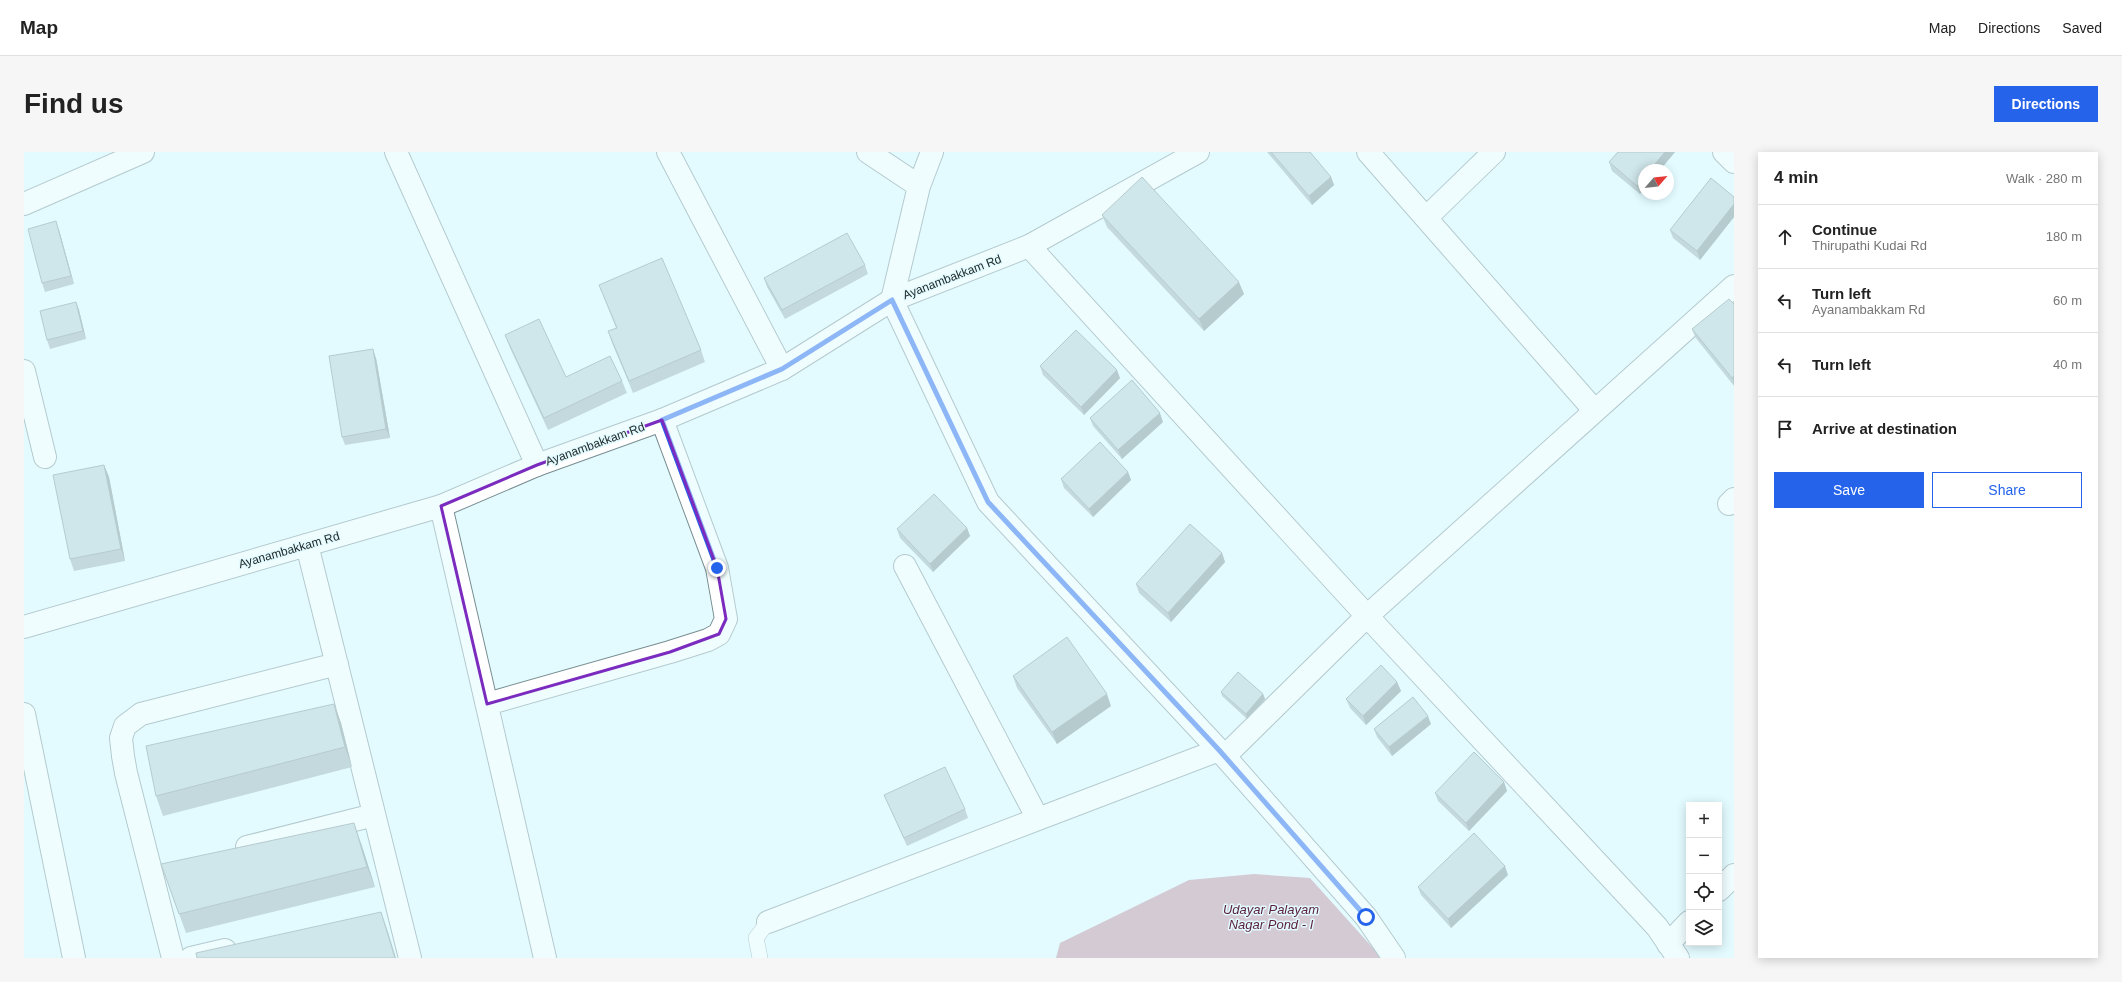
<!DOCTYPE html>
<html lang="en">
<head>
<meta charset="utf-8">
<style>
  body { margin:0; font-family:Arial,sans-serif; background:#f6f6f6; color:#222 }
  .controls { position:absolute; right:12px; bottom:12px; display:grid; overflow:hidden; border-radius:0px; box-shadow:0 2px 10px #0003 }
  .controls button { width:36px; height:36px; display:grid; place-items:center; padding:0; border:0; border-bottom:1px solid #e0e0e0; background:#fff; color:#222; font:20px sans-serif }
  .compass { position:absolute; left:1614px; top:12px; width:36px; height:36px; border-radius:50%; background:#fff; box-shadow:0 2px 10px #0003; rotate:62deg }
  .stop { position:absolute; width:12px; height:12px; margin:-9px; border:3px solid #2563eb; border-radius:50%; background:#fff }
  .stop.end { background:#2563eb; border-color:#fff; box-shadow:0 1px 4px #0008 }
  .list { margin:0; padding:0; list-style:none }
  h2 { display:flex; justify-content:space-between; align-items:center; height:52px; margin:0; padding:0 16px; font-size:17px }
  h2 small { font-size:13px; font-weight:400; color:#767676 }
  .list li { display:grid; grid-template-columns:26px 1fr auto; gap:12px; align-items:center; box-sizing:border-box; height:64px; padding:0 16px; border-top:1px solid #e0e0e0 }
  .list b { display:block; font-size:15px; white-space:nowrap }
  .list p { margin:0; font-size:13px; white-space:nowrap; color:#767676 }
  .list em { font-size:13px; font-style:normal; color:#767676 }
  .actions { display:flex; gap:8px; padding:12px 16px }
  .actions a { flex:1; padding:9px 0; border:1px solid #2563eb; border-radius:0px; text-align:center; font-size:14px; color:#2563eb }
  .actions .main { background:#2563eb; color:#fff }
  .icon { flex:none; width:22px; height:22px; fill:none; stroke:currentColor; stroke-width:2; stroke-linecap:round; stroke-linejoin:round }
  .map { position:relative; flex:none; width:1710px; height:806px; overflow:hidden; border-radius:0px }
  header { display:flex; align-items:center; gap:24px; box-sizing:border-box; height:56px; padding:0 20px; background:#fff; border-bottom:1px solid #e0e0e0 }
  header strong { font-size:19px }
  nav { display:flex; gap:22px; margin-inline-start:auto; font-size:14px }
  .intro { display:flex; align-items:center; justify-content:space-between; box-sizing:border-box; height:96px; padding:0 24px }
  h1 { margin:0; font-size:28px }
  .button { padding:10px 18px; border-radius:0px; background:#2563eb; color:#fff; font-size:14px; font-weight:700 }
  main { display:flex; gap:24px; padding:0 24px }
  aside { flex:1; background:#fff; border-radius:0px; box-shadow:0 2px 10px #0003 }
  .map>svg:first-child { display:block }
  .water { fill:#be8fa1 }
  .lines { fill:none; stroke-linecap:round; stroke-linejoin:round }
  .service-casing { stroke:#798e92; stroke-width:16 }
  .minor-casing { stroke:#798e92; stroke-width:24 }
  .tertiary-casing { stroke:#798e92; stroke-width:24 }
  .service { stroke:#fff; stroke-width:15 }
  .minor { stroke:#fff; stroke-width:22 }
  .tertiary { stroke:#fff; stroke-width:22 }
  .wall { fill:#9db0b3 }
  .shaded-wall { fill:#7f9092 }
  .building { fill:#b6cdd0; stroke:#7f9092 }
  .route { stroke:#2563eb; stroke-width:5 }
  .marked { fill:none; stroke:#7b2cbf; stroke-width:3; stroke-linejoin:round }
  .labels { text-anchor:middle; stroke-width:3; stroke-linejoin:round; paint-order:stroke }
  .street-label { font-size:12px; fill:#222b2c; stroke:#e3fbff }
  .water-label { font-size:13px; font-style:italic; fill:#5a1f3b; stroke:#e3fbff }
</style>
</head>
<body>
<header>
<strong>Map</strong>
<nav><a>Map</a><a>Directions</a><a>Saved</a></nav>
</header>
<div class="intro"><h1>Find us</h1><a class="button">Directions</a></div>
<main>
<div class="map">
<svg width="1710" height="806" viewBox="0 0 1710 806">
  <rect width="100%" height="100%" fill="#e3fbff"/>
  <path class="water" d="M1230 722 1286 726 1358 806H1032L1036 791 1165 728Z"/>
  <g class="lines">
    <g class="service-casing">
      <path id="service" d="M736 806 732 786 744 770"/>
    </g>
    <g class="minor-casing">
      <path id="minor" d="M372 0 513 313
        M644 0 758 217
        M844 0 895 34
        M1344 0 1571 259
        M1700 0 1710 10
        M0 52 119 0
        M1402 66 1470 0
        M1005 94 1343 464 1633 775 1654 806
        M868 148 895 34 908 0
        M0 219 21 305
        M1705 352 1710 347
        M417 354 521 806
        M283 393 386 806
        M881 414 1014 667 1195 598
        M463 552 646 500 684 488 695 482 702 467 693 416 638 268
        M0 562 50 806
        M1201 604 1343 464 1710 134
        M223 695 350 663
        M1695 738 1710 723
        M744 770 1014 667
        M1644 792 1665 770
        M149 806 102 621 99 604 97 586 101 574 117 562 313 512
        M167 806 201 798"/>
    </g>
    <g class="tertiary-casing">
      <path id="tertiary" d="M868 148 964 350 1195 598 1342 765 1370 806
        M0 475 417 354 513 313 638 268 758 217 868 148 1005 94 1174 0"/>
    </g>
    <use href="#service" class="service"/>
    <use href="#minor" class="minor"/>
    <use href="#tertiary" class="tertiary"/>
  </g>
  <path class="wall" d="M1243 0H1286L1307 25 1310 33 1288 53Z
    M1594 0H1651L1636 18H1620V37L1616 42 1588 19 1585 10Z
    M1710 45V65L1676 108 1649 86 1646 78Z
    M1078 63 1220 142 1180 179 1083 75Z
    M35 78 50 132 21 140 18 131Z
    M841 113 844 122 761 167 743 135 740 126Z
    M575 133 677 198 681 210 609 241 588 191 584 179 592 176Z
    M52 150 55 158 62 187 26 197 23 188Z
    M1710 152V234L1671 185 1668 177Z
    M481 183 542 225 598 229 603 241 524 278 486 196Z
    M352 206 366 286 321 293 318 285Z
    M1016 214 1096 226 1060 263 1019 223Z
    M1066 266 1139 270 1098 307 1069 274Z
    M80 313 85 325 101 409 50 419 46 407Z
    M1104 320 1107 328 1069 365 1040 336 1037 327Z
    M943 376 946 384 909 420 876 386 873 377Z
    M1198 401 1201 410 1147 470 1115 441 1112 432Z
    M989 524 1087 554 1033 592 993 536Z
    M1373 530 1377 539 1342 573 1326 556 1322 547Z
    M1197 540 1239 542 1241 547 1223 567 1198 544Z
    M310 552 317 571 328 615 139 664 132 644Z
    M1407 572 1368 604 1353 585 1350 577Z
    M1480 630 1483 639 1445 679 1414 649 1411 641Z
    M860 643 941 657 944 666 883 694 864 652Z
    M337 691 351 735 162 781 137 712Z
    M1484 723 1427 776 1397 743 1394 735Z"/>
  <path class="shaded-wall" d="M1641 0H1651L1636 18H1626Z
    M1307 25 1310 33 1288 53 1285 44Z
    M1620 25V37L1616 42 1613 34Z
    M1710 52V65L1676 108 1673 99Z
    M32 69 35 78 50 132 47 124Z
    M1215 130 1220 142 1180 179 1175 167Z
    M52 150 55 158 62 187 59 179Z
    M349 197 352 206 366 286 362 277Z
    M1093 218 1096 226 1060 263 1057 255Z
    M1710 224V233L1708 226Z
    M1136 261 1139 270 1098 307 1094 298Z
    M80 313 85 325 101 409 97 397Z
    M1104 320 1107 328 1069 365 1065 357Z
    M943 376 946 384 909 420 906 412Z
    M1198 401 1201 410 1147 470 1144 461Z
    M1373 530 1377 539 1342 573 1339 564Z
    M1083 542 1087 554 1033 592 1028 580Z
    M1239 542 1241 547 1223 567 1222 562Z
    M310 552 317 571 328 615 321 595Z
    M1404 564 1407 572 1368 604 1365 595Z
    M1480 630 1483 639 1445 679 1442 671Z
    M330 671 337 691 351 735 343 715Z
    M1481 714 1484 723 1427 776 1424 767Z
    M357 760 364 780 372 806H371Z"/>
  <path class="building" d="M1247 0H1286L1307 25 1285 44Z
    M1594 0H1641L1626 18H1620V25L1613 34 1585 10Z
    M1118 25 1215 130 1175 167 1078 63Z
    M1687 26 1710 45V52L1673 99 1646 78Z
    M32 69 47 124 18 131 4 77Z
    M823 81 841 113 758 158 740 126Z
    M638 106 677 198 605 229 584 179 593 176 575 133Z
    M1705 147 1710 152V224L1708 226 1668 177Z
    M52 150 59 179 23 188 16 159Z
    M515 167 542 225 586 204 598 229 520 266 481 183Z
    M1052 178 1093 218 1057 255 1016 214Z
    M349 197 362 277 318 285 305 204Z
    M1108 228 1136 261 1094 298 1066 266Z
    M1076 290 1104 320 1065 357 1037 327Z
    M80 313 97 397 46 407 29 323Z
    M910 342 943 376 906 412 873 377Z
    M1166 372 1198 401 1144 461 1112 432Z
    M1043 485 1083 542 1028 580 989 524Z
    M1357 513 1373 530 1339 564 1322 547Z
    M1214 520 1239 542 1222 562 1197 540Z
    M1389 545 1404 564 1365 595 1350 577Z
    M310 552 321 595 132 644 122 594Z
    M1450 600 1480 630 1442 671 1411 641Z
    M921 615 941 657 880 686 860 643Z
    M330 671 343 715 155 762 137 712Z
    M1450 681 1481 714 1424 767 1394 735Z
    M357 760 371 806H173L172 801Z"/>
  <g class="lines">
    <path class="route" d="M693 416 638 268 758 217 868 148 964 350 1195 598 1342 765"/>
  </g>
  <path d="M0 0H1710V806H0ZM638 268 693 416 702 467 695 482 646 500 463 552 417 354 513 313Z" fill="#e3fbff" fill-opacity=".55" fill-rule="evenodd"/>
  <path class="marked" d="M638 268 693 416 702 467 695 482 646 500 463 552 417 354 513 313Z"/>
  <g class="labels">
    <g class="street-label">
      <text transform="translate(928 125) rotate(-21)" y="4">Ayanambakkam Rd</text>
      <text transform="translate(571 292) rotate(-20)" y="4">Ayanambakkam Rd</text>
      <text transform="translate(265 398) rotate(-16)" y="4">Ayanambakkam Rd</text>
    </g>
    <g class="water-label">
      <text x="1247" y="762">Udayar Palayam<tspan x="1247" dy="15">Nagar Pond - I</tspan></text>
    </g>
  </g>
</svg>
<div class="controls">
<button>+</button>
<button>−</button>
<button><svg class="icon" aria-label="locate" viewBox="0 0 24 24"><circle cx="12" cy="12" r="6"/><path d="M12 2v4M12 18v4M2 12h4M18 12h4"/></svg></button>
<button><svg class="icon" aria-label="layers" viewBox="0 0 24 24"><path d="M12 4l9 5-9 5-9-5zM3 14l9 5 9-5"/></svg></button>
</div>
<svg class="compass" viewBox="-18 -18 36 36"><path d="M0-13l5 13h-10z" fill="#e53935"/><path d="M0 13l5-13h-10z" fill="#767676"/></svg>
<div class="stop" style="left:1342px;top:765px"></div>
<div class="stop end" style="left:693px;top:416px"></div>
</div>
<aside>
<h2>4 min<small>Walk · 280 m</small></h2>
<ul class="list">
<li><svg class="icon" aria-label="ahead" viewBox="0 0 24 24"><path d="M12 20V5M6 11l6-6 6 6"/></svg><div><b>Continue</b><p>Thirupathi Kudai Rd</p></div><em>180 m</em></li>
<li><svg class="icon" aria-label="left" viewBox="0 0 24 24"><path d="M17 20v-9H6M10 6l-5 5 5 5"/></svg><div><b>Turn left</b><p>Ayanambakkam Rd</p></div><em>60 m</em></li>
<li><svg class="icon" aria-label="left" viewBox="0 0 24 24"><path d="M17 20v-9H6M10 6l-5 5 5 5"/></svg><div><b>Turn left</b></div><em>40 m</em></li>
<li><svg class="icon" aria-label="arrive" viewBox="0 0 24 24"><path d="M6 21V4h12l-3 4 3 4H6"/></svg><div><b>Arrive at destination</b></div></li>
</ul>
<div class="actions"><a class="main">Save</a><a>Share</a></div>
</aside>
</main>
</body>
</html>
